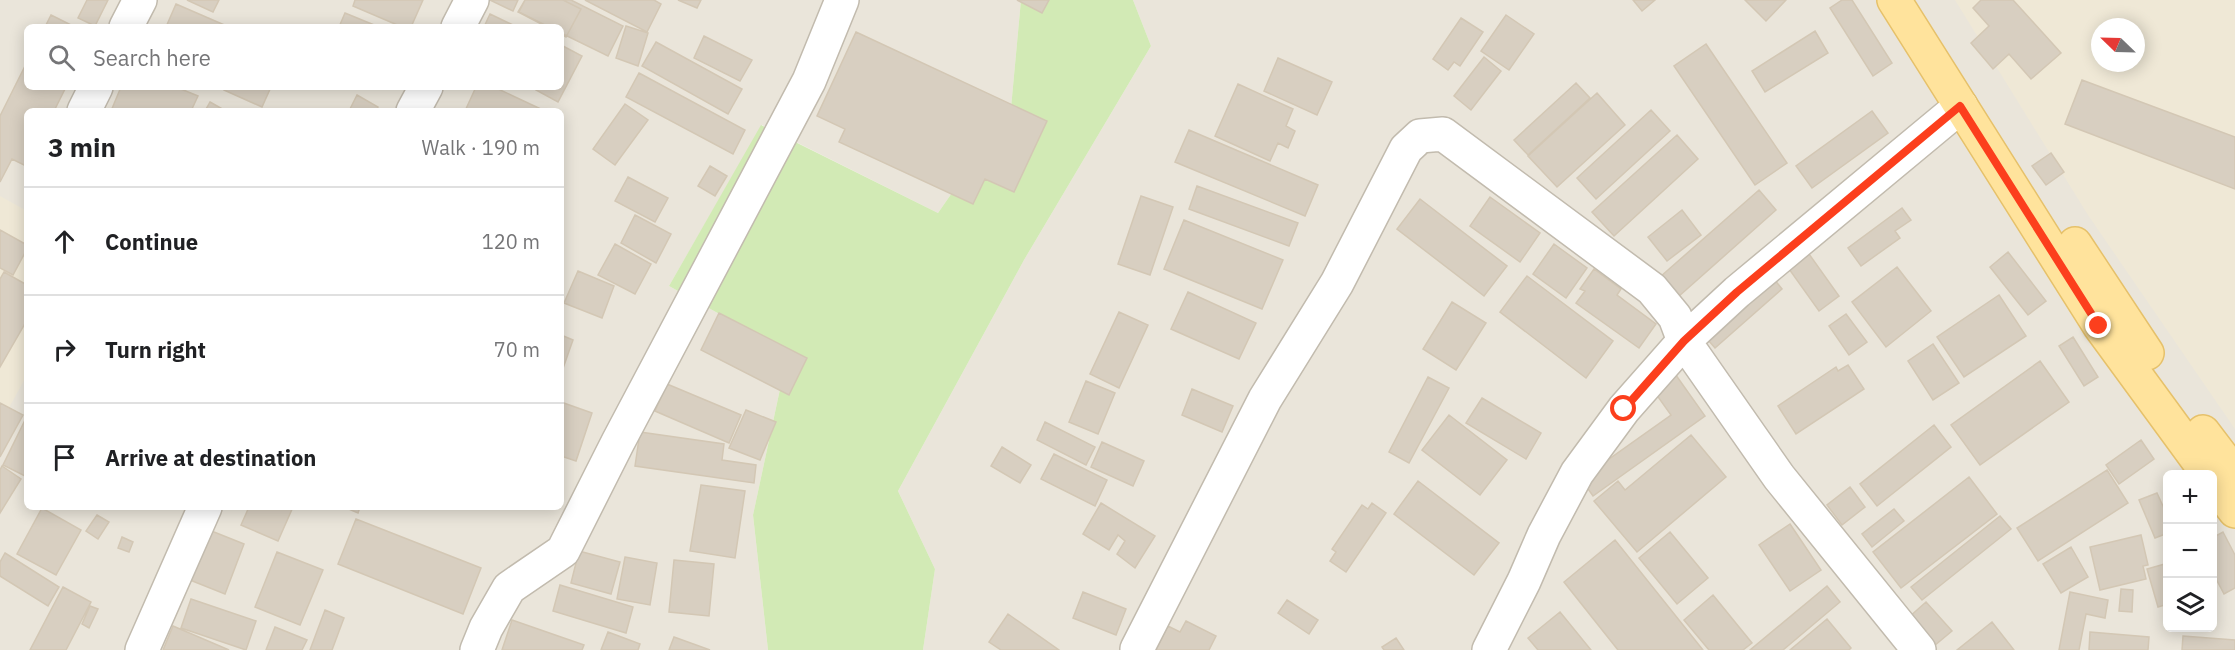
<!DOCTYPE html>
<html lang="en">
<head>
<meta charset="utf-8">
<style>
  body { margin:0; font-family:"IBM Plex Sans",sans-serif; background:#f6f6f6; color:#202124 }
  .controls { position:absolute; right:18px; bottom:18px; display:grid; overflow:hidden; border-radius:9px; box-shadow:0 3px 15px #0003 }
  .controls button { width:54px; height:54px; display:grid; place-items:center; padding:0; border:0; border-bottom:2px solid #e0e0e0; background:#fff; color:#202124; font:30px sans-serif }
  .compass { position:absolute; left:2091px; top:18px; width:54px; height:54px; border-radius:50%; background:#fff; box-shadow:0 3px 15px #0003; rotate:293deg }
  .stop { position:absolute; width:18px; height:18px; margin:-14px; border:4px solid #fc3f1d; border-radius:50%; background:#fff }
  .stop.end { background:#fc3f1d; border-color:#fff; box-shadow:0 2px 6px #0008 }
  .list { margin:0; padding:0; list-style:none }
  h2 { display:flex; justify-content:space-between; align-items:center; height:78px; margin:0; padding:0 24px; font-size:26px }
  h2 small { font-size:20px; font-weight:400; color:#757577 }
  .list li { display:grid; grid-template-columns:39px 1fr auto; gap:18px; align-items:center; box-sizing:border-box; height:108px; padding:0 24px; border-top:2px solid #e0e0e0 }
  .list b { display:block; font-size:22px; white-space:nowrap }
  .list em { font-size:20px; font-style:normal; color:#757577 }
  .icon { flex:none; width:33px; height:33px; fill:none; stroke:currentColor; stroke-width:2; stroke-linecap:round; stroke-linejoin:round }
  .map { position:relative; flex:none; width:2235px; height:650px; overflow:hidden }
  .search { position:absolute; background:#fff; box-shadow:0 3px 15px #0003; left:24px; top:24px; width:540px; height:66px; display:flex; align-items:center; gap:15px; box-sizing:border-box; padding:0 21px; border-radius:9px; color:#757577; font-size:22px }
  .panel { position:absolute; background:#fff; box-shadow:0 3px 15px #0003; left:24px; top:108px; width:540px; height:402px; border-radius:9px }
  .map>svg:first-child { display:block }
  .residential { fill:#eae5da; fill-rule:evenodd }
  .education { fill:#efe8d6; fill-rule:evenodd }
  .green { fill:#d2eab5 }
  .building { fill:#d8cfc1; stroke:#d3c7b4; stroke-width:1.5 }
  .lines { fill:none; stroke-linecap:round; stroke-linejoin:round }
  .minor-casing { stroke:#c2bbae; stroke-width:36 }
  .major-casing { stroke:#e6c16a; stroke-width:36 }
  .minor { stroke:#fff; stroke-width:33 }
  .major { stroke:#ffe39c; stroke-width:33 }
  .route { stroke:#fc3f1d; stroke-width:8 }
</style>
</head>
<body>
<div class="map">
<svg width="2235" height="650" viewBox="0 0 2235 650">
  <rect width="100%" height="100%" fill="#f6f3ec"/>
  <path class="residential" d="M0 0H1021L1011 108 938 213 762 125 669 286 788 352 753 515 768 650H0ZM27 27H561V87H27ZM27 111H561V507H27Z
    M1133 0H2235V650H923L935 569 898 491 1024 260 1151 46ZM2100 27H2136V63H2100ZM2168 474H2212V628H2168Z"/>
  <path class="education" d="M1955 0H2235V429L2088 215ZM2100 27H2136V63H2100Z
    M0 196 27 211V375L0 424Z"/>
  <path class="green" d="M1021 0H1133L1151 46 1024 260 898 491 935 569 923 650H768L753 515 788 352 669 286 761 125 938 213 1011 108Z"/>
  <path class="building" d="M87 0H108L95 26 78 18Z
    M187 0H219L213 12Z
    M355 0H423L411 27H402L353 6Z
    M490 0H518L513 11Z
    M525 0H563L581 9 566 37 561 34V27H547L518 12Z
    M525 0H571L623 26 608 56 561 33V27H549L519 12Z
    M585 0H654L661 4 647 32Z
    M678 0H701L697 8Z
    M1017 0H1049L1042 13Z
    M1633 0H1655L1642 11Z
    M1745 0H1786L1766 21Z
    M1842 0H1852L1892 63 1873 76 1830 8Z
    M1981 0H2013L2061 53 2031 79 2009 54 1993 69 1971 43 1989 26 1973 8Z
    M176 4 229 27H166Z
    M345 13 379 27H339Z
    M490 14 517 27H484Z
    M51 15 75 27H45Z
    M1506 15 1534 34 1509 70 1481 51Z
    M1461 18 1483 32 1460 66 1454 62 1448 70 1433 59Z
    M626 26 648 33 638 66 616 58Z
    M1815 31 1828 53 1765 92 1752 71Z
    M856 32 1047 121 1014 192 985 179 973 204 839 142 845 129 817 116Z
    M704 36 752 60 740 81 694 58Z
    M656 42 742 89 728 114 642 66Z
    M1706 44 1787 163 1755 185 1674 66Z
    M561 45 582 56 558 102 536 90 538 87H561Z
    M1484 57 1501 71 1471 110 1454 96Z
    M1278 58 1332 82 1317 115 1264 91Z
    M27 62V87H66L54 111H27V163L26 166 12 159 0 182V116Z
    M639 73 745 130 733 154 626 97Z
    M2082 80 2235 137V189L2065 124Z
    M1576 83 1590 98 1528 155 1514 140Z
    M1238 84 1293 109 1286 126 1295 131 1288 148 1278 143 1270 161 1215 136Z
    M121 87H176L198 96 191 111H111Z
    M225 87H271L262 107 224 90Z
    M476 87H494L545 111H465Z
    M1597 93 1625 125 1557 187 1528 156Z
    M357 95 378 107 376 111H349Z
    M210 102 226 111H205Z
    M625 104 648 120 615 165 593 149Z
    M1651 110 1670 131 1596 199 1577 178Z
    M1872 111 1888 133 1812 188 1796 166Z
    M1189 130 1318 185 1305 216 1175 162Z
    M1677 135 1698 159 1614 236 1592 212Z
    M2051 153 2064 172 2046 185 2032 166Z
    M710 166 727 176 715 196 698 186Z
    M628 177 668 198 655 222 615 201Z
    M1197 186 1298 223 1289 246 1189 209Z
    M1759 190 1776 210 1678 297 1660 277Z
    M1141 196 1173 207 1150 275 1118 264Z
    M1490 197 1540 233 1520 262 1470 226Z
    M1420 199 1507 266 1484 296 1397 229Z
    M1902 208 1911 220 1895 231 1900 238 1861 266 1848 248Z
    M1682 210 1701 235 1667 261 1648 237Z
    M635 215 671 234 656 263 621 243Z
    M1184 220 1283 260 1262 309 1164 269Z
    M0 230 27 245V249L13 275 0 268Z
    M615 244 651 264 635 294 598 275Z
    M1554 244 1587 268 1566 298 1533 274Z
    M1804 247 1839 296 1819 311 1784 262Z
    M2008 252 2046 301 2028 315 1990 267Z
    M1897 267 1931 311 1886 347 1852 302Z
    M1594 269 1621 289 1617 295 1656 324 1639 348 1576 303 1585 291 1580 289Z
    M578 271 614 286 602 318 564 303Z
    M4 272 27 285V320L0 367V279Z
    M1770 274 1782 289 1715 348 1702 333Z
    M1527 276 1613 341 1586 378 1500 312Z
    M1188 292 1256 323 1239 359 1171 329Z
    M1999 295 2026 336 1964 377 1937 337Z
    M1452 302 1486 323 1456 370 1423 349Z
    M1119 312 1148 325 1119 388 1090 374Z
    M719 313 807 358 789 395 701 350Z
    M1846 314 1867 342 1849 355 1829 326Z
    M561 335 573 340 561 374Z
    M2073 337 2098 377 2084 386 2059 346Z
    M1933 344 1959 383 1933 400 1908 361Z
    M2040 361 2069 402 1980 465 1951 425Z
    M1848 365 1864 389 1796 434 1778 406 1836 367 1838 371Z
    M1673 371 1705 416 1593 496 1581 479 1671 415 1651 387Z
    M1428 377 1449 388 1409 463 1389 452Z
    M1086 381 1115 393 1098 434 1069 422Z
    M667 384 741 415 729 443 655 411Z
    M1192 389 1233 406 1222 432 1182 415Z
    M1482 398 1541 433 1526 459 1466 423Z
    M561 402 592 413 576 461 561 456Z
    M0 403 23 415 0 457Z
    M746 410 776 422 760 460 729 448Z
    M1449 415 1507 460 1480 495 1422 450Z
    M27 416V477L3 465Z
    M1045 422 1095 447 1086 465 1037 440Z
    M1934 425 1951 447 1877 506 1860 484Z
    M640 432 724 444 722 460 756 465 754 483 635 466Z
    M1691 435 1726 477 1637 552 1594 501 1618 481 1625 490Z
    M2141 440 2154 459 2119 484 2106 465Z
    M1102 442 1144 461 1133 486 1091 467Z
    M1002 447 1031 465 1020 483 991 466Z
    M1054 454 1107 480 1095 506 1041 479Z
    M2 466 21 479 0 513V470Z
    M2107 470 2128 503 2038 561 2017 528Z
    M1969 477 1997 514 1901 588 1873 552Z
    M1418 481 1499 543 1474 575 1394 514Z
    M701 485 745 491 735 558 690 551Z
    M1850 487 1865 507 1842 525 1827 505Z
    M2157 493 2168 517V533L2155 538 2139 500Z
    M1101 503 1155 536 1135 568 1117 554 1125 541 1118 535 1109 550 1083 534Z
    M1372 503 1386 513 1346 572 1330 561 1336 552 1332 549 1362 505 1368 509Z
    M249 507H293L278 541 241 525Z
    M344 507H360L358 513Z
    M42 508 81 530 56 575 17 554Z
    M1894 509 1904 521 1872 547 1862 534Z
    M97 515 109 522 98 539 86 531Z
    M2000 516 2011 529 1922 600 1911 587Z
    M356 519 481 568 463 614 338 564Z
    M1790 524 1821 570 1790 591 1759 545Z
    M209 530 244 544 225 594 190 580Z
    M1670 532 1708 578 1677 604 1639 558Z
    M2223 532 2235 555V588L2224 594 2212 571V538Z
    M2141 535 2148 565 2143 566 2146 579 2100 590 2090 547Z
    M122 537 133 542 129 552 118 548Z
    M1615 540 1703 650H1618L1564 582Z
    M2071 547 2088 577 2061 593 2043 564Z
    M579 551 620 562 611 594 571 583Z
    M277 552 323 570 300 625 255 607Z
    M5 553 59 587 48 606 0 576V562Z
    M625 557 657 563 650 605 617 599Z
    M674 560 714 564 709 616 669 612Z
    M2168 563V604L2158 607 2147 569Z
    M560 585 633 607 626 633 553 611Z
    M1827 586 1840 602 1783 650H1750Z
    M63 587 91 602 66 650H30Z
    M2121 589 2133 590 2132 612 2119 611Z
    M1083 592 1126 609 1116 635 1073 618Z
    M2070 592 2108 600 2105 618 2086 614 2079 650H2059Z
    M1713 595 1752 643 1743 650H1709L1684 620Z
    M191 599 256 621 246 650 181 628Z
    M1287 600 1318 620 1309 634 1278 613Z
    M1926 602 1952 631 1934 646 1908 618Z
    M90 606 98 609 89 628 82 624Z
    M325 610 344 618 332 650H310Z
    M1560 612 1591 650H1538L1528 638Z
    M1008 614 1059 650H1001L989 642Z
    M1827 619 1851 648 1849 650H1790Z
    M512 620 584 645 582 650H502Z
    M1186 621 1216 636 1209 650H1156L1168 626 1180 632Z
    M1992 622 2014 650H1957Z
    M173 626 229 650H163Z
    M275 627 307 640 302 650H266Z
    M608 632 640 644 638 650H601Z
    M2090 632 2149 637 2148 650H2089Z
    M2183 636 2235 640V650H2182Z
    M674 637 710 650H669Z
    M1396 638 1404 650H1384L1382 647Z"/>
  <g class="lines">
    <g class="minor-casing">
      <path id="minor" d="M126 27 140 0
        M458 27 472 0
        M84 111 96 87
        M413 111 426 87
        M1137 649 1265 399 1337 283 1406 149 1420 136 1443 134 1652 289 1675 317 1684 341 1779 477 1919 650
        M142 650 205 507
        M477 650 486 628 509 588 563 551 618 442 809 81 842 0
        M1489 650 1524 581 1544 535 1577 473 1624 409 1684 341 1737 292 1961 106"/>
    </g>
    <g class="major-casing">
      <path id="major" d="M1894 0 2099 325 2208 474
        M2075 244 2147 353
        M2203 432 2235 474
        M2212 481 2235 511"/>
    </g>
    <use href="#minor" class="minor"/>
    <use href="#major" class="major"/>
  </g>
  <g class="lines">
    <path class="route" d="M1624 409 1684 341 1737 292 1960 106 2099 326"/>
  </g>
</svg>
<div class="controls">
<button>+</button>
<button>−</button>
<button><svg class="icon" aria-label="layers" viewBox="0 0 24 24"><path d="M12 4l9 5-9 5-9-5zM3 14l9 5 9-5"/></svg></button>
</div>
<svg class="compass" viewBox="-18 -18 36 36"><path d="M0-13l5 13h-10z" fill="#e53935"/><path d="M0 13l5-13h-10z" fill="#757577"/></svg>
<div class="stop" style="left:1624px;top:409px"></div>
<div class="stop end" style="left:2099px;top:326px"></div>
<div class="search"><svg class="icon" aria-label="search" viewBox="0 0 24 24"><circle cx="10" cy="10" r="6"/><path d="M15 15l6 6"/></svg>Search here</div>
<section class="panel">
<h2>3 min<small>Walk · 190 m</small></h2>
<ul class="list">
<li><svg class="icon" aria-label="ahead" viewBox="0 0 24 24"><path d="M12 20V5M6 11l6-6 6 6"/></svg><div><b>Continue</b></div><em>120 m</em></li>
<li><svg class="icon" aria-label="right" viewBox="0 0 24 24"><path d="M7 20v-9h11M14 6l5 5-5 5"/></svg><div><b>Turn right</b></div><em>70 m</em></li>
<li><svg class="icon" aria-label="arrive" viewBox="0 0 24 24"><path d="M6 21V4h12l-3 4 3 4H6"/></svg><div><b>Arrive at destination</b></div></li>
</ul>
</section>
</div>
</body>
</html>
